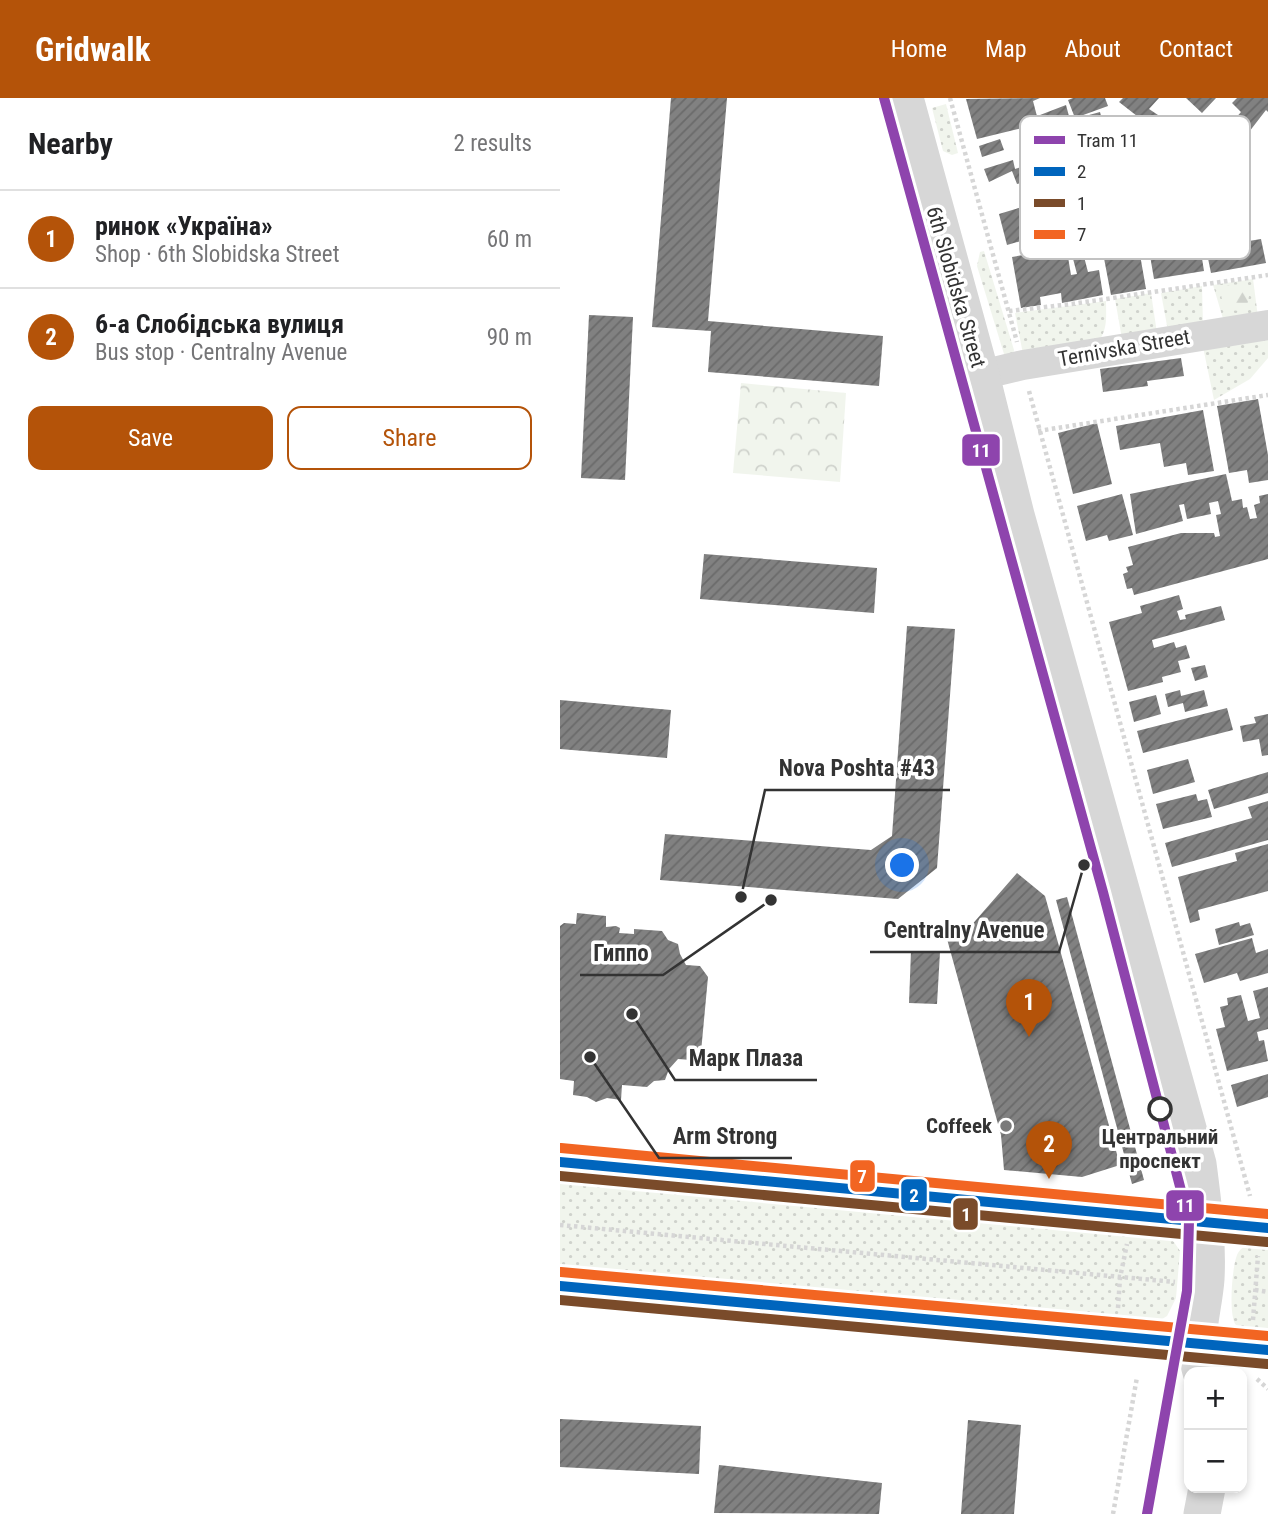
<!DOCTYPE html>
<html lang="en">
<head>
<meta charset="utf-8">
<style>
  body { margin:0; font-family:"Roboto Condensed",sans-serif; background:#f2f2f2; color:#202124 }
  .controls { position:absolute; right:21px; bottom:21px; display:grid; overflow:hidden; border-radius:14px; box-shadow:0 4px 10px #0003 }
  .controls button { width:63px; height:63px; display:grid; place-items:center; padding:0; border:0; border-bottom:2px solid #e0e0e0; background:#fff; color:#202124; font:35px sans-serif }
  .you { position:absolute; left:343px; top:768px; width:24px; height:24px; margin:-18px; border:5px solid #fff; border-radius:50%; background:#1a73e8; box-shadow:0 0 0 10px #1a73e833 }
  .badge { display:grid; place-items:center; width:46px; height:46px; border-radius:50%; background:#b45309; color:#fff; font-size:23px; font-weight:700 }
  .pin { position:absolute; translate:-50% -58px; filter:drop-shadow(0 2px 4px #0008) }
  .pin::after { content:''; position:absolute; top:37px; width:24px; height:21px; background:inherit; clip-path:polygon(0 0,100% 0,50% 100%) }
  .list { margin:0; padding:0; list-style:none }
  h2 { display:flex; justify-content:space-between; align-items:center; height:91px; margin:0; padding:0 28px; font-size:30px }
  h2 small { font-size:23px; font-weight:400; color:#757577 }
  .list li { display:grid; grid-template-columns:46px 1fr auto; gap:21px; align-items:center; box-sizing:border-box; height:98px; padding:0 28px; border-top:2px solid #e0e0e0 }
  .list b { display:block; font-size:26px; white-space:nowrap }
  .list p { margin:0; font-size:23px; white-space:nowrap; color:#757577 }
  .list em { font-size:23px; font-style:normal; color:#757577 }
  .actions { display:flex; gap:14px; padding:21px 28px }
  .actions a { flex:1; padding:16px 0; border:2px solid #b45309; border-radius:14px; text-align:center; font-size:24px; color:#b45309 }
  .actions .main { background:#b45309; color:#fff }
  .map { position:relative; flex:none; width:708px; height:1416px; overflow:hidden }
  header { display:flex; align-items:center; gap:42px; box-sizing:border-box; height:98px; padding:0 35px; background:#b45309; color:#fff }
  header strong { font-size:33px }
  nav { display:flex; gap:38px; margin-inline-start:auto; font-size:24px }
  main { display:flex }
  aside { flex:1; background:#fff }
  .map>svg:first-child { display:block }
  .grass { fill:url(#grass-dots) }
  .forest { fill:url(#forest-firs) }
  .park { fill:url(#park-crowns) }
  .building { fill:url(#building-hatch) }
  .lines { fill:none; stroke-linecap:round; stroke-linejoin:round }
  .path { stroke:#d6d6d6; stroke-width:4.5; stroke-dasharray:3.5 3.5; stroke-linecap:butt }
  .minor { stroke:#d7d7d7; stroke-width:30 }
  .tertiary { stroke:#d7d7d7; stroke-width:37 }
  .primary { stroke:#cacaca; stroke-width:38 }
  .bus-1-casing { stroke:#fff; stroke-width:16 }
  .bus-2-casing { stroke:#fff; stroke-width:16 }
  .bus-3-casing { stroke:#fff; stroke-width:16 }
  .bus-1 { stroke:#0065bd; stroke-width:10 }
  .bus-2 { stroke:#7a4b2a; stroke-width:10 }
  .bus-3 { stroke:#f26522; stroke-width:10 }
  .tram-1-casing { stroke:#fff; stroke-width:16 }
  .tram-1 { stroke:#8e44ad; stroke-width:10 }
  .stop-dot { fill:#fff; stroke:#333; stroke-width:3.5 }
  .poi-dot { fill:#7a7a7a; stroke:#fff; stroke-width:2.5 }
  .labels { text-anchor:middle; stroke-width:7; stroke-linejoin:round; paint-order:stroke }
  .street-label { font-size:21px; fill:#333; stroke:#fff }
  .poi-label { font-size:21px; font-weight:bold; fill:#333; stroke:#fff; text-anchor:end }
  .stop-label { font-size:21px; font-weight:bold; fill:#333; stroke:#fff }
  .key { fill:#fff; stroke:#c2c2c2; stroke-width:2 }
  .key-label { font-size:19px; fill:#333 }
  .leader { fill:none; stroke:#333; stroke-width:2.5 }
  .callout-dot { fill:#333; stroke:#fff; stroke-width:2.5 }
  .callout-label { font-size:23px; text-anchor:middle; font-weight:bold; fill:#333; stroke:#fff; stroke-width:7; stroke-linejoin:round; paint-order:stroke }
  .line-badge { stroke:#fff; stroke-width:2.5 }
  .badge-label { font-size:19px; text-anchor:middle; font-weight:bold; fill:#fff }
</style>
</head>
<body>
<header>
<strong>Gridwalk</strong>
<nav><a>Home</a><a>Map</a><a>About</a><a>Contact</a></nav>
</header>
<main>
<aside>
<h2>Nearby<small>2 results</small></h2>
<ul class="list">
<li><span class="badge">1</span><div><b>ринок «Україна»</b><p>Shop · 6th Slobidska Street</p></div><em>60 m</em></li>
<li><span class="badge">2</span><div><b>6-а Слобідська вулиця</b><p>Bus stop · Centralny Avenue</p></div><em>90 m</em></li>
</ul>
<div class="actions"><a class="main">Save</a><a>Share</a></div>
</aside>
<div class="map">
<svg width="708" height="1416" viewBox="0 0 708 1416">
  <defs>
    <pattern id="grass-dots" width="8" height="8" patternUnits="userSpaceOnUse" patternTransform="scale(1.75)"><rect width="8" height="8" fill="#f1f5ed"/><path d="M2 2h.1M6 6h.1" fill="none" stroke="#cfd2cc" stroke-width="1.8" stroke-linecap="round"/></pattern>
    <pattern id="forest-firs" width="22" height="20" patternUnits="userSpaceOnUse" patternTransform="scale(1.75)"><rect width="22" height="20" fill="#f1f5ed"/><path d="M5 1l3.5 6h-7zM16 11l3.5 6h-7z" fill="#cfd2cc"/></pattern>
    <pattern id="park-crowns" width="20" height="18" patternUnits="userSpaceOnUse" patternTransform="scale(1.75)"><rect width="20" height="18" fill="#f1f5ed"/><path d="M2 6a3 3 0 1 1 6 0M12 15a3 3 0 1 1 6 0" fill="none" stroke="#cfd2cc"/></pattern>
    <pattern id="building-hatch" width="6" height="6" patternUnits="userSpaceOnUse" patternTransform="scale(1.75)"><rect width="6" height="6" fill="#818181"/><path d="M-1 1l2-2M0 6l6-6M5 7l2-2" fill="none" stroke="#6a6a6a"/></pattern>
  </defs>
  <rect width="100%" height="100%" fill="#fff"/>
  <path class="grass" d="M386 6 398 55 392 57 383 53 372 10Z
    M424 153 454 252 453 257 444 256 417 168 420 154Z
    M693 181 698 219 664 224 653 187Z
    M642 188 643 228 608 233 601 195Z
    M591 195 597 235 562 241 555 201Z
    M546 203C546 218 548 232 538 244L463 256 455 215Z
    M708 237V260L690 281 654 302 643 249Z
    M0 1080 604 1137 614 1144 620 1153 616 1200 607 1218 599 1223 0 1172Z
    M692 1145 708 1147V1236C698 1235 683 1235 676 1227 668 1219 672 1165 678 1155 681 1150 686 1147 692 1145Z"/>
  <path class="forest" d="M685 186 690 193 687 208 681 213 669 212 663 206 660 192 668 187Z"/>
  <path class="park" d="M181 285 286 295 280 384 173 375Z"/>
  <path class="building" d="M111 0H167L148 223 323 238 319 288 148 274 151 233 92 229Z
    M480 0 473 3 479 26 417 41 406 1Z
    M513 0H545L548 8 515 20 508 2Z
    M563 0H599L589 11 613 27 605 38 657 75 675 120 660 125 638 77 622 66 619 69 594 49 604 39 559 4Z
    M626 0H656L642 15Z
    M677 0H708V14L706 12 689 34 674 22 681 14 672 5Z
    M506 7 510 22 484 30 480 17Z
    M540 14 550 54 553 53 567 109 576 107 579 119 570 122 571 128H575L586 191 551 197 539 134H544L538 108 531 109 527 96 535 94 525 53 532 51 526 27 531 26 529 17Z
    M440 41 444 52 422 59 419 48Z
    M497 56 502 75 457 86 452 73 429 84 424 71 453 62 455 71Z
    M508 96 510 105 519 103 529 141 506 147 511 177 517 176 511 153 522 151 528 174 539 172 543 197 502 205 501 195 480 199 481 207 461 210 452 159 468 156 467 152 476 151 475 144 501 140 495 114 487 116 484 102Z
    M462 109 471 140 447 147 439 116Z
    M657 128 659 136 681 132 683 144 701 141 706 165 651 175 642 131Z
    M614 129 616 138 638 135 644 173 594 181 586 134Z
    M29 217 73 219 65 382 21 380Z
    M621 260 624 278 587 283 588 288 543 294 540 271Z
    M698 301 708 357V382L689 385 687 372 669 375 657 308Z
    M643 312 654 373 628 377 626 365 604 369 600 345 560 352 556 328Z
    M537 325 552 386 513 396 498 335Z
    M666 376 672 403 682 401 683 410 687 409 690 421 697 420 694 407 700 405 699 398 708 396V461L574 497 572 490 567 491 563 476 568 474 566 469 573 467 568 449 621 435H654L655 439 660 438 656 417 661 416 658 403 649 405 651 416 627 421 624 406 619 407 623 423 576 436 570 396Z
    M562 396 573 437 549 443 547 437 526 443 517 408Z
    M144 456 317 470 314 515 140 501Z
    M619 497 623 511 617 513 620 522 626 521 625 517 661 508 665 522 592 542 594 550 614 544 616 550 626 547 630 560 618 563 621 574 602 579 603 584 568 593 549 524 582 515 580 508Z
    M347 528 395 531 377 770 338 801 100 782 105 736 311 752 332 738Z
    M645 567 648 579 635 583 631 570Z
    M620 592 621 598 644 592 648 608 625 614 623 605 608 609 605 596Z
    M596 597 601 616 574 624 569 604Z
    M0 602 111 612 107 660 0 651Z
    M667 610 673 632 583 655 577 633Z
    M708 616V657L702 658 699 641 683 644 680 628 696 625 694 619Z
    M628 661 635 684 593 696 587 672Z
    M708 674V695L654 711 648 692Z
    M636 696 638 703 647 701 652 719 603 731 596 706Z
    M708 703V742L612 769 605 745 692 720 688 709Z
    M708 746V793L638 812 640 822 630 825 618 779 677 763 675 755Z
    M457 775 485 798 560 1067 522 1079 444 1072 441 1037 387 841 409 830Z
    M507 799 584 1082 572 1086 496 802Z
    M17 815 46 818V829L56 828 60 830 59 835 74 836V831L102 833 108 842 118 846 120 856 126 867 140 868 148 879 141 954 131 962 118 961 109 971 105 982 94 983 87 989 62 987 61 1002 47 1000 36 1004 27 999 13 997 14 983 0 981V828L4 825 16 826Z
    M679 824 680 828 690 825 694 837 659 847 655 831Z
    M692 840 696 855 708 851V875L680 883 677 875 644 885 635 856Z
    M351 853 380 854 377 906 349 905Z
    M708 889V931L697 934 699 943 704 942 708 963 667 973 656 931 665 929 660 909 668 907 667 900 681 897 688 923 700 920 693 893Z
    M708 976V999L677 1009 671 987Z
    M0 1321 141 1328 139 1376 0 1369Z
    M408 1322 461 1327 454 1416H401Z
    M159 1367 322 1385 319 1416 154 1415Z"/>
  <g class="lines">
    <path class="path" d="M390 0 457 244
      M449 213 512 206 708 177
      M469 293 690 1098
      M478 333 708 297
      M0 1127 615 1184
      M695 1192 708 1194
      M558 1210 560 1180 567 1146
      M693 1222 698 1158
      M697 1281 708 1291
      M553 1416 577 1279"/>
    <path class="minor" d="M421 277 463 267 708 227"/>
    <path class="tertiary" d="M345 0 421 277 456 417 638 1066C643 1104 648 1142 646 1181 644 1210 632 1246 641 1274
      M642 1416 647 1390"/>
    <path class="primary" d="M0 1064 708 1130
      M0 1188 708 1252"/>
    <g class="bus-1-casing">
      <path id="bus-1" d="M0 1064 708 1130
        M0 1188 708 1252"/>
    </g>
    <g class="bus-2-casing">
      <path id="bus-2" d="M0 1078 707 1144
        M0 1202 707 1266"/>
    </g>
    <g class="bus-3-casing">
      <path id="bus-3" d="M1 1050 708 1116
        M1 1174 708 1238"/>
    </g>
    <use href="#bus-1" class="bus-1"/>
    <use href="#bus-2" class="bus-2"/>
    <use href="#bus-3" class="bus-3"/>
    <g class="tram-1-casing">
      <path id="tram-1" d="M324 0 543 794 629 1123 627 1193 587 1416"/>
    </g>
    <use href="#tram-1" class="tram-1"/>
  </g>
  <circle class="stop-dot" cx="600" cy="1011" r="11"/>
  <circle class="poi-dot" cx="446" cy="1028" r="7"/>
  <g class="labels">
    <g class="street-label">
      <text transform="translate(396 189) rotate(74)" y="7">6th Slobidska Street</text>
      <text transform="translate(564 250) rotate(-10)" y="7">Ternivska Street</text>
    </g>
    <g class="poi-label">
      <text x="432" y="1035">Coffeek</text>
    </g>
    <g class="stop-label">
      <text x="600" y="1046">Центральний<tspan x="600" dy="24">проспект</tspan></text>
    </g>
  </g>
  <rect x="460" y="18" width="230" height="143" rx="10" class="key"/>
  <rect x="474" y="38" width="31" height="8" fill="#8e44ad"/>
  <rect x="474" y="69" width="31" height="9" fill="#0065bd"/>
  <rect x="474" y="101" width="31" height="8" fill="#7a4b2a"/>
  <rect x="474" y="132" width="31" height="9" fill="#f26522"/>
  <g class="key-label">
    <text x="517" y="49">Tram 11</text>
    <text x="517" y="80">2</text>
    <text x="517" y="112">1</text>
    <text x="517" y="143">7</text>
  </g>
  <path class="leader" d="M181 799L205 692H390M524 767L499 854H310M211 802L103 877H20M72 916L115 982H257M30 959L99 1060H232"/>
  <g class="callout-dot">
    <circle cx="181" cy="799" r="7"/>
    <circle cx="524" cy="767" r="7"/>
    <circle cx="211" cy="802" r="7"/>
    <circle cx="72" cy="916" r="7"/>
    <circle cx="30" cy="959" r="7"/>
  </g>
  <g class="callout-label">
    <text x="297" y="678">Nova Poshta #43</text>
    <text x="404" y="840">Centralny Avenue</text>
    <text x="61" y="863">Гиппо</text>
    <text x="186" y="968">Марк Плаза</text>
    <text x="165" y="1046">Arm Strong</text>
  </g>
  <g class="line-badge">
    <rect x="401" y="335" width="40" height="34" rx="7" fill="#8e44ad"/>
    <rect x="289" y="1061" width="27" height="34" rx="7" fill="#f26522"/>
    <rect x="340" y="1080" width="28" height="34" rx="7" fill="#0065bd"/>
    <rect x="605" y="1091" width="40" height="33" rx="7" fill="#8e44ad"/>
    <rect x="392" y="1099" width="27" height="34" rx="7" fill="#7a4b2a"/>
  </g>
  <g class="badge-label">
    <text x="421" y="359">11</text>
    <text x="302" y="1085">7</text>
    <text x="354" y="1104">2</text>
    <text x="625" y="1114">11</text>
    <text x="406" y="1123">1</text>
  </g>
</svg>
<div class="controls">
<button>+</button>
<button>−</button>
</div>
<div class="you"></div>
<div class="pin badge" style="left:469px;top:939px">1</div>
<div class="pin badge" style="left:489px;top:1081px">2</div>
</div>
</main>
</body>
</html>
